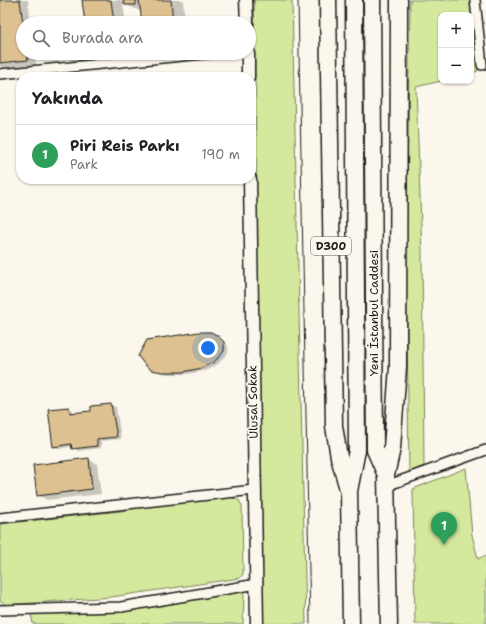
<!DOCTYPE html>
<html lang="tr">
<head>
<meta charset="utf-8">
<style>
  body { margin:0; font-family:"Shantell Sans",sans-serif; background:#f2f2f2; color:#202124 }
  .controls { position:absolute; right:12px; top:12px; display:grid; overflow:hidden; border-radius:8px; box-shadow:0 1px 3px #0004 }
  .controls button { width:36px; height:36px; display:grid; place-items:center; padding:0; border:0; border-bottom:1px solid #e0e0e0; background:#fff; color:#202124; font:20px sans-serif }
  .you { position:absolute; left:208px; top:348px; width:14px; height:14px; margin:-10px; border:3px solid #fff; border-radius:50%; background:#1a73e8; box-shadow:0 0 0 6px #1a73e833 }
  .badge { display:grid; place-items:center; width:26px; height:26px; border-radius:50%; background:#1c1c1c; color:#fff; font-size:13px; font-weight:700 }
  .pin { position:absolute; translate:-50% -33px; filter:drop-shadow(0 1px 2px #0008) }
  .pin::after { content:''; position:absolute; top:21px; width:14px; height:12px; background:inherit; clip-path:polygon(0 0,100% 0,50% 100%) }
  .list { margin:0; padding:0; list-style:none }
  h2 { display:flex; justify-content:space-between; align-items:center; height:52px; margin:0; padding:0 16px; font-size:17px }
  h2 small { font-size:13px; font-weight:400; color:#757577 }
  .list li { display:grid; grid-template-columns:26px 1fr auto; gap:12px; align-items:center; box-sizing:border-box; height:60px; padding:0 16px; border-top:1px solid #e0e0e0 }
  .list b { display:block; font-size:15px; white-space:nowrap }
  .list p { margin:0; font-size:13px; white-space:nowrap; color:#757577 }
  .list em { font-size:13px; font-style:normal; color:#757577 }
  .icon { flex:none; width:22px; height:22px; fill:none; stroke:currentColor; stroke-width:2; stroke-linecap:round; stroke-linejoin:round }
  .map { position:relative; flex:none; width:486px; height:624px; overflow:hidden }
  .search { position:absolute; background:#fff; box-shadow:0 1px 3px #0004; left:16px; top:16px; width:240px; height:44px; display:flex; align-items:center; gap:10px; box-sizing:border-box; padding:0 14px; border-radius:22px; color:#757577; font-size:15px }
  .panel { position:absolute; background:#fff; box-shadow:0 1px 3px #0004; left:16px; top:72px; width:240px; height:112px; border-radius:16px }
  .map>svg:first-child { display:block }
  .green { fill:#d4e99d; stroke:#78825c }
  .shadow { fill:#0003 }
  .building { fill:#ddc191; stroke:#1c1c1c }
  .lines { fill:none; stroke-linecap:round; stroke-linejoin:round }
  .minor-casing { stroke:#1c1c1c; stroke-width:12 }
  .tertiary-casing { stroke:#1c1c1c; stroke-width:15 }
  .trunk-casing { stroke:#1c1c1c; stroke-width:19 }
  .minor { stroke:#fbf7ec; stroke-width:9 }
  .tertiary { stroke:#fbf7ec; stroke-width:12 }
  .trunk { stroke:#fbf7ec; stroke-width:16 }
  .tram { stroke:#1c1c1c; stroke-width:1 }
  .labels { text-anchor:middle; stroke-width:3.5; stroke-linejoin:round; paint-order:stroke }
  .shield { fill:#fbf7ec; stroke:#5f5e5a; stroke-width:1 }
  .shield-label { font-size:11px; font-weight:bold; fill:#1c1c1c }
  .street-label { font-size:12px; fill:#1c1c1c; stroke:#fbf7ec }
</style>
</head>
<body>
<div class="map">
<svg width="486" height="624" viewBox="0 0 486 624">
  <rect width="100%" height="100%" fill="#fbf7ec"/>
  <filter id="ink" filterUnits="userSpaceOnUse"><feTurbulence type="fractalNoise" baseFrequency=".025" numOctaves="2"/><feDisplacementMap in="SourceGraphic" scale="8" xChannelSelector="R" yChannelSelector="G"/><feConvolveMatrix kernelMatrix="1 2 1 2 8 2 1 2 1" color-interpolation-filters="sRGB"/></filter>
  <g filter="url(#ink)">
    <path class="green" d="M254 0H292L306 624H262Z
      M410 0H471L478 71 471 73V15H441V81L416 87 422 253 424 466 409 472 406 257Z
      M466 468 472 535 478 559 486 555V624H415L413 489Z
      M227 496 239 500 242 506 243 574 240 578 111 597 6 605 0 601V524L121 511 139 506Z
      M234 589 244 594 243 624H33L31 614 162 601Z"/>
    <path class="shadow" d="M0 0H28L31 23H23V53H35L36 65 4 68 0 66Z
      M83 0H183L185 22 214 20 220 23H143L142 12 127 5H123L126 23H86Z
      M65 53H130L131 60 79 65 66 58Z
      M211 333 223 340 228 346V353L218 364 207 370 188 374H167L151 369Z
      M111 405 116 407 121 439 101 441V448L78 451 73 446 59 449 54 446 69 408 73 410 74 414 92 411V407Z
      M88 459 97 464 101 494 47 500 38 495Z"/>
    <path class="building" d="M0 0H20L23 24V53H27L28 60 0 63Z
      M82 0H111L114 23H85Z
      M123 0H136V5H125Z
      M139 0H171L173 22 215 19 216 23H142Z
      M64 53H119L65 58Z
      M199 332H211L218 336 224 342V351L214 362 202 368 183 372H162L151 370 144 364 138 356 147 340Z
      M111 404 117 437 97 439V446L72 449 71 444 53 447 48 409 69 407 70 413 91 411V406Z
      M89 458 92 489 37 496 33 465Z"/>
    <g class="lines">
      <g class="minor-casing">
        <path id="minor" d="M475 0 482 65
          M0 74 213 53
          M386 486 486 450
          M0 518 254 490
          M0 610 121 607 257 584"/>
      </g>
      <g class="tertiary-casing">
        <path id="tertiary" d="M246 0 247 23
          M248 53V77
          M250 179 257 624"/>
      </g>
      <g class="trunk-casing">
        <path id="trunk" d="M328 0 334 426 339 457 348 489
          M372 0 375 450 386 475 389 624
          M386 475 392 448 398 367 399 0
          M351 624 349 491 357 450 354 0"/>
      </g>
      <use href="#minor" class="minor"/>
      <use href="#tertiary" class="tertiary"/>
      <use href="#trunk" class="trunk"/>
      <path class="tram" d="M298 0 310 624"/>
    </g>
  </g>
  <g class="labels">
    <rect class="shield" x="311" y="237" width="40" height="18" rx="3"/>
    <g class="shield-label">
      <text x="331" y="250">D300</text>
    </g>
    <g class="street-label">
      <text transform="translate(374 313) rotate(-90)" y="4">Yeni İstanbul Caddesi</text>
      <text transform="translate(253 402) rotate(-91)" y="4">Ulusal Sokak</text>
    </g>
  </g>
</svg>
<div class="controls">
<button>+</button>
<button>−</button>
</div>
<div class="you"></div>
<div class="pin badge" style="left:444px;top:545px;background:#2e9e5b">1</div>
<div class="search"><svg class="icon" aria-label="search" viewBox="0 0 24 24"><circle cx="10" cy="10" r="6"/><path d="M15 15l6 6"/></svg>Burada ara</div>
<section class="panel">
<h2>Yakında<small></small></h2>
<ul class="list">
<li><span class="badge" style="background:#2e9e5b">1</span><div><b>Piri Reis Parkı</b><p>Park</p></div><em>190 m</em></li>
</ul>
</section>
</div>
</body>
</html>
